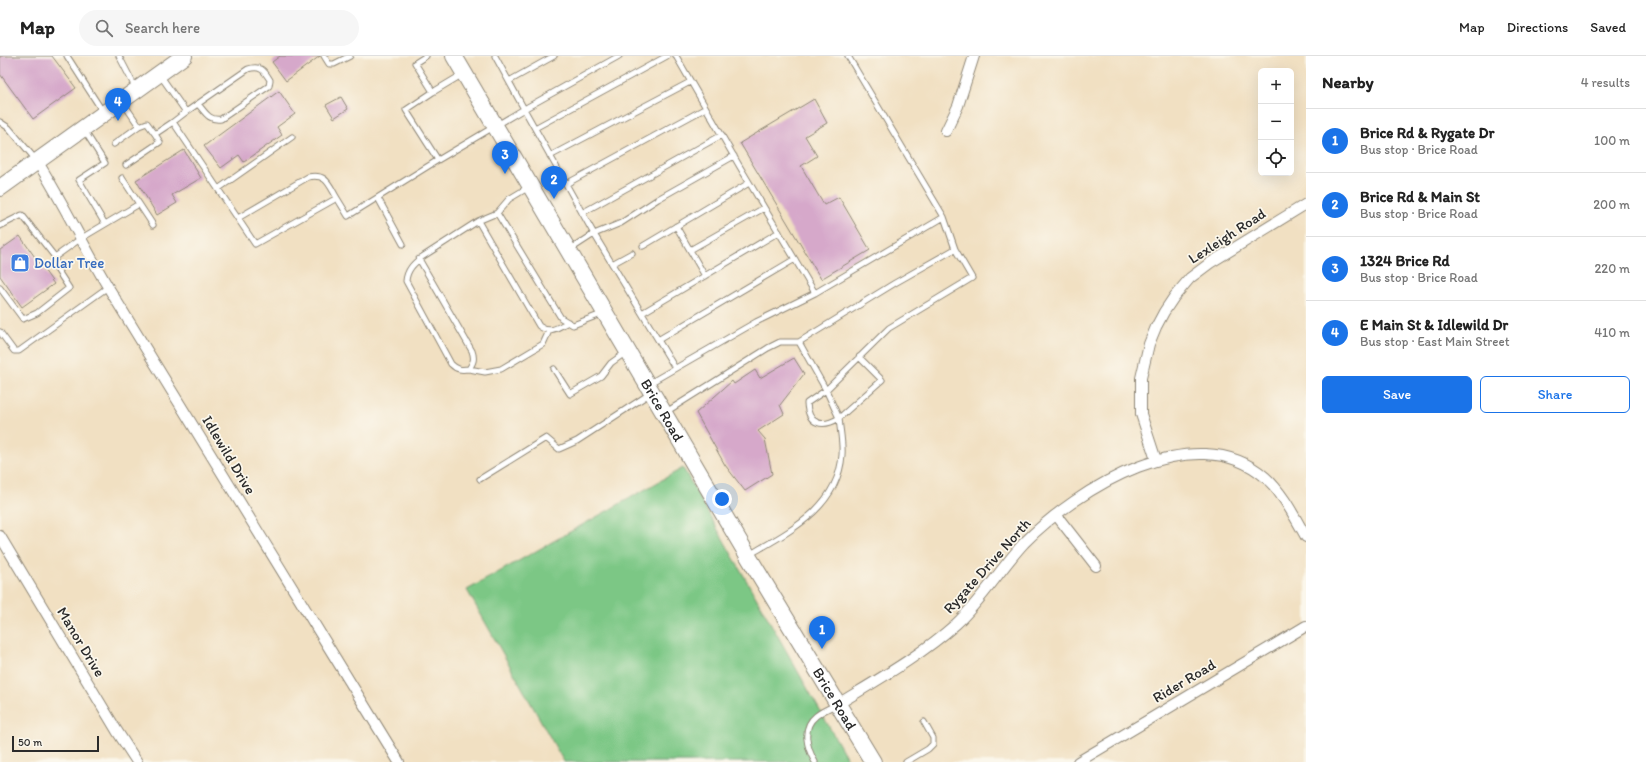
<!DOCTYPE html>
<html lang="en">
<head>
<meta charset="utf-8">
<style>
  body { margin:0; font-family:Itim,sans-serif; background:#f6f6f6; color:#222 }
  .controls { position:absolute; right:12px; top:12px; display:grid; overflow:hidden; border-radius:6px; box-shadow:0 4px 16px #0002 }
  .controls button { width:36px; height:36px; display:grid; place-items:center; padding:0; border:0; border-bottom:1px solid #e0e0e0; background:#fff; color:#222; font:20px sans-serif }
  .scale { position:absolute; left:12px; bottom:10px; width:87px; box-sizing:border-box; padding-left:4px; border:2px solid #2b2b2b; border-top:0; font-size:11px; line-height:14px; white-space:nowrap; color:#2b2b2b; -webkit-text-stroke:3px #fbf7ec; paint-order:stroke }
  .you { position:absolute; left:722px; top:443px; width:14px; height:14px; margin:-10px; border:3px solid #fff; border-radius:50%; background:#1a73e8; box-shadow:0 0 0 6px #1a73e833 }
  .badge { display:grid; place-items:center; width:26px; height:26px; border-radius:50%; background:#1a73e8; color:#fff; font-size:13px; font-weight:700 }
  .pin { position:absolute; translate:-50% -33px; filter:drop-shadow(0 1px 2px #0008) }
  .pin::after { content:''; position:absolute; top:21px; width:14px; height:12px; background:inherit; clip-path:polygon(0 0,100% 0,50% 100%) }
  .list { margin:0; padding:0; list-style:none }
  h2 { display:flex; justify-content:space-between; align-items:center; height:52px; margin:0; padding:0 16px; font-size:17px }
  h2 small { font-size:13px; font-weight:400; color:#767676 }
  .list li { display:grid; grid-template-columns:26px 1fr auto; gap:12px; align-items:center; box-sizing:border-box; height:64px; padding:0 16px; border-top:1px solid #e0e0e0 }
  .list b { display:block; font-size:15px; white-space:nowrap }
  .list p { margin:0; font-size:13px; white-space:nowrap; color:#767676 }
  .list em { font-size:13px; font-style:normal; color:#767676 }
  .actions { display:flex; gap:8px; padding:12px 16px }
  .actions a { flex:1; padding:9px 0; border:1px solid #1a73e8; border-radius:6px; text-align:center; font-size:14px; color:#1a73e8 }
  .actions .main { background:#1a73e8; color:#fff }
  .icon { flex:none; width:22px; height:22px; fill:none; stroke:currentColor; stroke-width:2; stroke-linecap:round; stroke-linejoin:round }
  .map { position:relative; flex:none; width:1306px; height:706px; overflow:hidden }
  header { display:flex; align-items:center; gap:24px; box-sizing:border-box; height:56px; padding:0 20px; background:#fff; border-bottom:1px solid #e0e0e0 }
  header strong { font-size:19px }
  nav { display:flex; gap:22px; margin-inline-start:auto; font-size:14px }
  .search { width:280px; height:36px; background:#f6f6f6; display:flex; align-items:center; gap:10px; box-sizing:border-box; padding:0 14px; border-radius:22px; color:#767676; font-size:15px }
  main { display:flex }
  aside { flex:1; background:#fff }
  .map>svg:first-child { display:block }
  .green { fill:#7cc785; stroke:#547958 }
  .building { fill:#d6a8ca }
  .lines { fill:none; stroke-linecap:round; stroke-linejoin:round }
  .service-casing { stroke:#8e8676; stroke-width:7 }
  .minor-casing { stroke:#8e8676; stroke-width:12 }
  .primary-casing { stroke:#8e8676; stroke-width:18 }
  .service { stroke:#fff; stroke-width:5 }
  .minor { stroke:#fff; stroke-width:10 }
  .primary { stroke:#fff; stroke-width:16 }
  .labels { text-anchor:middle; stroke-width:3.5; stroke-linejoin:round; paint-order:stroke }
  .street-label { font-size:15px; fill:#2b2b2b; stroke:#fbf7ec }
  .shop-label { font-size:15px; fill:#366cbe; stroke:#fbf7ec; text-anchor:start }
</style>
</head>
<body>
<header>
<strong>Map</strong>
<div class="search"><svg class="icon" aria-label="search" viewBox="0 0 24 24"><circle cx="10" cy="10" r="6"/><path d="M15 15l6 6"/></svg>Search here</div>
<nav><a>Map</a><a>Directions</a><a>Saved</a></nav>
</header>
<main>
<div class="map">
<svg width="1306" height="706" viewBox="0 0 1306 706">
  <rect width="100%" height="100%" fill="#fbf7ec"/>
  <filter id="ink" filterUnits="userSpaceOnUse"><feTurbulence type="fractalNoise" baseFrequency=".025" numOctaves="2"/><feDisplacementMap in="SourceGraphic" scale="8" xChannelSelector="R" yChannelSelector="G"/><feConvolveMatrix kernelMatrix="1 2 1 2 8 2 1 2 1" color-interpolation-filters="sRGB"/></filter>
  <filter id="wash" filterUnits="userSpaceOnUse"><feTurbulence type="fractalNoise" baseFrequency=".012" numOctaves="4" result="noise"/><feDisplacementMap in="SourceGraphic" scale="16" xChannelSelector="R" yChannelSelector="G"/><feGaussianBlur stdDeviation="0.9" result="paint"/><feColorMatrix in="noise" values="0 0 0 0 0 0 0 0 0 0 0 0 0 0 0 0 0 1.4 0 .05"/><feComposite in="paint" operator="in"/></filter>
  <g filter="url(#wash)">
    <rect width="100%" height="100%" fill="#f1e0c2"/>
    <path class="green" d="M683 412 849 706H564L467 534Z"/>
    <g id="blocks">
      <path class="building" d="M0 0H52L76 32 33 63 0 18Z
        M280 0H320L286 25 272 6Z
        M279 35 295 58 277 71 282 79 244 106 239 99 221 112 204 90Z
        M341 41 348 53 334 62 326 49Z
        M814 43 827 67 805 80 817 100 801 110 824 149 839 141 870 194 821 223 740 87Z
        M184 94 201 122 172 139 177 147 157 159 136 124Z
        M20 180 54 228 22 251 0 220V194Z
        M794 302 804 318 780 349 784 358 758 375 765 383 772 418 745 435 725 409 696 357 732 325 734 328 755 314 760 322Z"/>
    </g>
  </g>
  <g filter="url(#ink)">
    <use href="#blocks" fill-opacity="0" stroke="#8e8676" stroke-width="1"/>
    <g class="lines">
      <g class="service-casing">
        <path id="service" d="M67 0 103 56
          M119 0 135 31
          M324 0 329 8H334L350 0
          M426 0 415 7 433 36 406 54 438 104
          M495 0 524 53 619 0
          M848 0 944 161
          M160 19 186 56 173 66 255 188 337 142 348 160 438 104 524 53 594 178 621 167 658 143 734 100
          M509 25 554 0
          M433 36 463 18
          M122 45 139 70 147 67 155 78
          M186 56 248 13C260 9 264 14 270 24L269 30 221 63C209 65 205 56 198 48
          M0 66 9 72 36 104
          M535 72 667 0
          M84 74 105 107 79 124 105 168
          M114 88 139 70
          M550 100 690 26
          M126 109 160 86 155 78 173 66
          M122 122 153 169
          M566 128 706 52
          M529 131 509 143 497 157 561 262 573 269 604 257
          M218 133 292 81
          M378 142 403 188
          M582 157 722 79
          M238 162 308 121C327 117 329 129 337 142
          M478 165 539 270C550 278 557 272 568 266
          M0 170 22 159 55 201
          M676 170 705 220
          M643 190 749 127
          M571 193 594 178 675 312
          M690 194 764 152
          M419 203 472 295C475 303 473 307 469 313 461 314 457 314 451 308L406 225C407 214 413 208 422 201L478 165 497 157
          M612 208 632 197
          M0 232 23 263 37 257 69 232 56 212 55 201 80 183 139 148
          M642 257 779 176
          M0 276 14 295H19L108 231
          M658 284 795 203
          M799 286 826 334 889 272 972 222 955 193 944 161 815 237
          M469 313 485 316 501 313 543 288 549 275
          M554 313 570 338 601 320 611 307 625 297
          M648 328 756 266 815 237 740 111 676 0
          M826 334 839 362C823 372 808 369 807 347Z
          M666 356 768 292 780 286H799L895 227 955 193
          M480 423 546 382 559 393 577 385 651 337
          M749 499C790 475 838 452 842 399 843 387 840 374 839 362L882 324 859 301
          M815 706C807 692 801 672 816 660 822 655 829 652 836 649
          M906 706 928 693 933 688V682L924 666"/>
      </g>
      <g class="minor-casing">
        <path id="minor" d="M946 75 958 50 974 0
          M37 105C63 146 83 189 108 231L399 706
          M1156 404 1141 358V322L1149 288 1156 271 1164 256 1174 241 1190 222 1210 207 1306 148
          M1057 460 1096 510
          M0 480 117 675 137 706
          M838 648C879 623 920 600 956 568 982 544 1000 513 1024 487 1077 433 1195 360 1265 421 1283 437 1294 460 1306 481
          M1078 706 1306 570"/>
      </g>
      <g class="primary-casing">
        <g id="primary">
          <path id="s1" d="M454 0 748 500 873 706"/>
          <path d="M0 132 184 0"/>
        </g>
      </g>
      <use href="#service" class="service"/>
      <use href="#minor" class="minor"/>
      <use href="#primary" class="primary"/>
    </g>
  </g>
  <defs>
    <g id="shop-square" transform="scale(1)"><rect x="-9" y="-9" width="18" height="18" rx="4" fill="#3f7fe0" stroke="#fbf7ec"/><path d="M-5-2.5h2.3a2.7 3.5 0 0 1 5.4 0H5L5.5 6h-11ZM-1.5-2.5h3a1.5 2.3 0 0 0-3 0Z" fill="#fff"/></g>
  </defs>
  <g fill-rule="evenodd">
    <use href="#shop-square" x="20" y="207"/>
  </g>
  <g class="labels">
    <g class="street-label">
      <text transform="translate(1227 180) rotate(-33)" y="5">Lexleigh Road</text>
      <text dy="5" stroke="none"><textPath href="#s1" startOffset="411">Brice Road</textPath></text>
      <text transform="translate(229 399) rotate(59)" y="5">Idlewild Drive</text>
      <text transform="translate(987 510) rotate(-48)" y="5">Rygate Drive North</text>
      <text transform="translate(81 586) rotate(59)" y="5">Manor Drive</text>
      <text transform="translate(1184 625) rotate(-31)" y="5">Rider Road</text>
      <text dy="5" stroke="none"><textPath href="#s1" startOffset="747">Brice Road</textPath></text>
    </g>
    <g class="shop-label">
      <text x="34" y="212">Dollar Tree</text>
    </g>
  </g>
</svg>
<div class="controls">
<button>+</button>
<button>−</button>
<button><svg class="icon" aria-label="locate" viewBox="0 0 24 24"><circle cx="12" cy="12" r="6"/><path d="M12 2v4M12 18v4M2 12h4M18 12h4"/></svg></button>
</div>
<div class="scale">50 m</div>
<div class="you"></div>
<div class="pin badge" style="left:822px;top:593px">1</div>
<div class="pin badge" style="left:554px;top:143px">2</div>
<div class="pin badge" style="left:505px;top:118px">3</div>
<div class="pin badge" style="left:118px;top:65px">4</div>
</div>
<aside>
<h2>Nearby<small>4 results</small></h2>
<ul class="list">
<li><span class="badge">1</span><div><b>Brice Rd &amp; Rygate Dr</b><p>Bus stop · Brice Road</p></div><em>100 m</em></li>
<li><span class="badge">2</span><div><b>Brice Rd &amp; Main St</b><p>Bus stop · Brice Road</p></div><em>200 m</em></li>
<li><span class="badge">3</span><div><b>1324 Brice Rd</b><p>Bus stop · Brice Road</p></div><em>220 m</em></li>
<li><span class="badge">4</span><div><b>E Main St &amp; Idlewild Dr</b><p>Bus stop · East Main Street</p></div><em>410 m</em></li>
</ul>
<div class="actions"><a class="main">Save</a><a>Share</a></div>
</aside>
</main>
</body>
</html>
